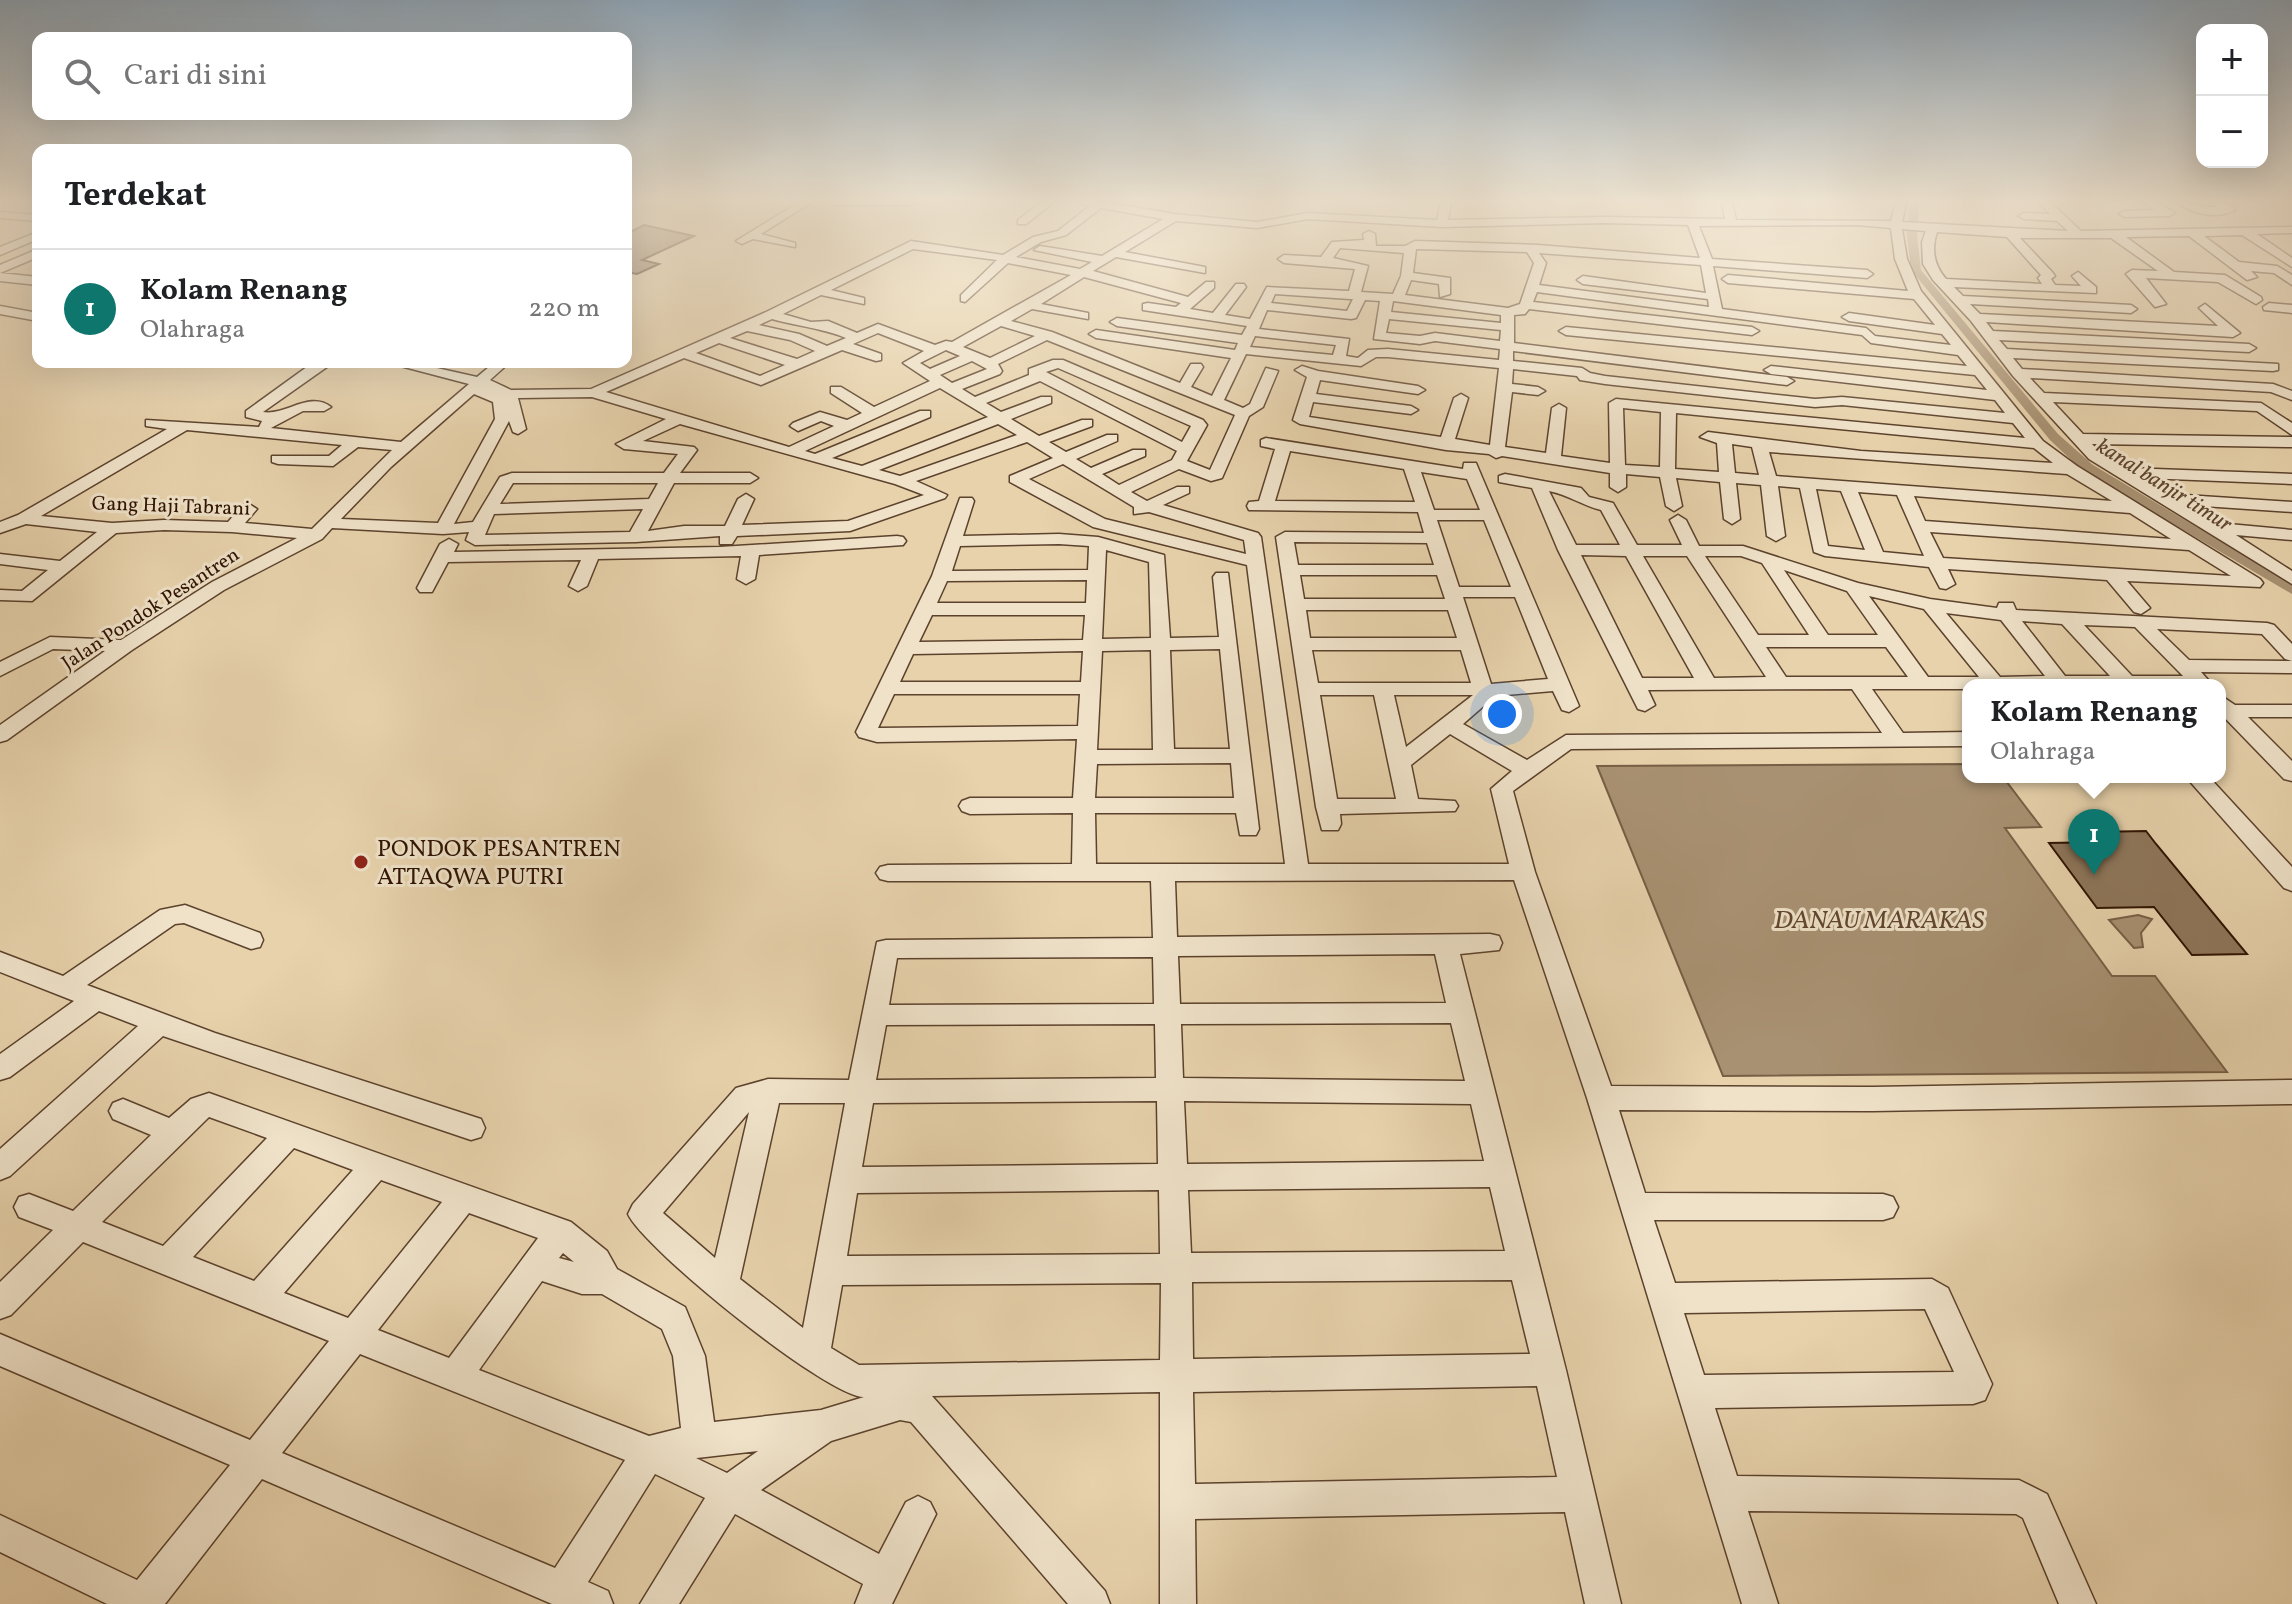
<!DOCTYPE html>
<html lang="id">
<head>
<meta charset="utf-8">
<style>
  body { margin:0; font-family:Vollkorn,serif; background:#f6f6f6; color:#202124 }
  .controls { position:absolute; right:24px; top:24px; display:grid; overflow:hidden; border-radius:16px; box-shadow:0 8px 32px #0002 }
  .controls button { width:72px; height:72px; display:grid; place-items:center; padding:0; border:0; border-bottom:2px solid #e0e0e0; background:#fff; color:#202124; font:40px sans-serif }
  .you { position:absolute; left:1502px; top:714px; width:28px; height:28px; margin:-20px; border:6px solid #fff; border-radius:50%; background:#1a73e8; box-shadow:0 0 0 12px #1a73e833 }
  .badge { display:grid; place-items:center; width:52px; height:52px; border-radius:50%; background:#0f766e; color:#fff; font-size:26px; font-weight:700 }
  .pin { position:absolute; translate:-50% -66px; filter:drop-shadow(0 2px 4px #0008) }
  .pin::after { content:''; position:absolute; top:42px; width:28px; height:24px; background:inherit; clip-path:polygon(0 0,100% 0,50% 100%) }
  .popup { position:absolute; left:1962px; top:679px; width:264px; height:104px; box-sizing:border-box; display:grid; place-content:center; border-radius:16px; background:#fff; filter:drop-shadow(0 2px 6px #0005); font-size:26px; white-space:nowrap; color:#757577 }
  .popup b { font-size:30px; color:#202124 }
  .popup::after { content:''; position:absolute; left:50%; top:100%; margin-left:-16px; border:16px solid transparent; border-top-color:#fff }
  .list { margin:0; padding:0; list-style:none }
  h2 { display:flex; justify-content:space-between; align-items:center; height:104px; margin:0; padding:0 32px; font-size:34px }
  h2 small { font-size:26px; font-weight:400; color:#757577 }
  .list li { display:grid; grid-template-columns:52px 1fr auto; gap:24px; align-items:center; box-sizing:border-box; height:120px; padding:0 32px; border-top:2px solid #e0e0e0 }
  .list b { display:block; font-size:30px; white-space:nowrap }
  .list p { margin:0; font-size:26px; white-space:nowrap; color:#757577 }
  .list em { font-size:26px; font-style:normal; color:#757577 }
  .icon { flex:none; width:44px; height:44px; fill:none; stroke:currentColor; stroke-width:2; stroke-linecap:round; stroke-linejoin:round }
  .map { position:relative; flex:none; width:2292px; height:1604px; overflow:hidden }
  .search { position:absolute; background:#fff; box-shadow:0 8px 32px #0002; left:32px; top:32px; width:600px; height:88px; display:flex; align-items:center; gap:20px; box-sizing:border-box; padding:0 28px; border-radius:16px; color:#757577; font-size:30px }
  .panel { position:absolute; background:#fff; box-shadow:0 8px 32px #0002; left:32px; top:144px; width:600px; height:224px; border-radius:16px }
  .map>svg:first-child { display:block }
  .water { fill:#a89172; stroke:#775e45; stroke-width:2 }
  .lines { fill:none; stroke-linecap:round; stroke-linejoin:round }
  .canal { fill:#a89172; fill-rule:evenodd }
  .building { fill:#8e765a; stroke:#2e1201; stroke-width:2 }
  .minor-casing { stroke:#5c422c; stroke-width:3 }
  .minor { fill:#efe2c9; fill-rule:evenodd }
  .poi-dot { fill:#8f2418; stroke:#efe2c9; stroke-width:3 }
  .labels { text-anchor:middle; stroke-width:6; stroke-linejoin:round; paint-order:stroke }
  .far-street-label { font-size:20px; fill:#2e1201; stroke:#efe2c9 }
  .far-water-label { font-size:22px; font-style:italic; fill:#5f452e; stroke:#efe2c9 }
  .poi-label { font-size:24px; fill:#2e1201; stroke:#efe2c9; text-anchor:start }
  .water-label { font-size:26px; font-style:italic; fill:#5f452e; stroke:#efe2c9 }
</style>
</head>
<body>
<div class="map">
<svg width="2292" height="1604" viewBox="0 0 2292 1604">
  <rect width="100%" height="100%" fill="#e7d2ac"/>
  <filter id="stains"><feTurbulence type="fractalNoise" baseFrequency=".0025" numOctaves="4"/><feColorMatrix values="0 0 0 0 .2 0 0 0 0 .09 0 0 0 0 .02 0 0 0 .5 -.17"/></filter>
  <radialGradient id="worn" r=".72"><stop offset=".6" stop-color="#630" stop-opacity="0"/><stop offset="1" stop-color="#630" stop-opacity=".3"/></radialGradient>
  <path class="water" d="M1968 764V777H2003L2041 827 2005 828 2112 976H2155L2227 1072 1723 1076 1597 766Z
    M2138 915 2152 919 2141 933 2143 947 2134 948 2109 920Z"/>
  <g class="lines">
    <path class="canal" d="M1911 202H1919L1917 235 1921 270 2058 434 2093 465 2292 584V594L2083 471 2050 440 1911 270 1907 235Z"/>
  </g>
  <path class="building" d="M644 225 694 236 642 260 659 264 637 274 626 272V234Z
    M2146 831 2156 844 2247 954 2192 955 2154 907 2097 908 2049 843 2104 842 2095 832Z"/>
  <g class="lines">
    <g class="minor-casing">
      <path id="minor" d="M799 202H812L761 234 795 243V247L753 239 742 244 736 241Z
        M830 202H917L912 205H835Z
        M1042 202H1054L1026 224H1018V220Z
        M1079 202H1104L1174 214 1257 222 1308 213 1437 220 1441 202H1451L1448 220 1605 217 1725 219 1722 202H1732L1736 220 1891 221 1896 202H1906L1902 222 2068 231 2057 221 2024 219 2018 216 2024 213 2050 214 2039 202H2050L2081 231 2292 227V233L2257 234 2292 258V267L2242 235 2204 236 2239 262 2277 266 2292 275V285L2274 273 2251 271 2257 277 2247 280 2189 236 2126 237 2174 272 2225 275 2261 297 2262 300 2256 304 2218 282 2146 278 2166 304 2155 307 2126 274 2132 270 2158 271 2111 238H2020L2053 273 2055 276 2051 279 2055 285 2081 286 2072 276 2078 272 2096 287V293L1954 287 1963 296 2131 305 2137 309 2131 313 1970 304 1980 314 2218 326 2199 308 2205 304 2240 333 2233 337 1986 322 1993 331 2249 344 2256 348 2249 352 1999 340 2007 349 2278 364V370L2273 371 2013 358 2022 369 2273 384 2292 391V400L2271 392 2030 378 2044 393 2261 403 2292 423V435L2257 411 2053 402 2083 434 2292 437V447L2092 444 2101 453 2127 468 2292 474V484L2144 478 2170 494 2292 502V512L2188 505 2218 523 2292 530V540L2236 535 2292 571V584L2089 459 2013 376 1971 321 1933 280 1923 264 1922 242 1926 231 1902 229 1907 259 1921 291 2043 441 2077 466 2260 579 2263 583 2260 587 2127 581 2150 608 2141 614 2134 612 2107 580 1948 569 1955 584 1946 589 1940 588 1929 567 1825 556 1814 552 1800 488 1778 486 1785 536 1776 541 1767 536 1761 485 1736 483 1740 519 1732 524 1724 519 1720 482 1676 478 1682 506 1674 511 1666 506 1660 477 1626 474V487L1618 492 1610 487V473L1502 456 1496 458 1489 454 1446 450 1300 424 1293 420 1307 377 1295 370 1302 366 1318 371 1418 386 1425 390 1418 394 1320 380 1316 394 1411 406 1418 410 1411 414 1313 402 1309 417 1441 437 1454 398 1461 394 1468 398 1455 439 1490 445 1499 368 1388 357H1376L1361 366 1246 354 1224 400 1243 408 1250 404 1266 368 1278 371 1263 407 1249 416 1222 478 1211 481 1179 469 1131 492 1147 501 1177 487H1189V493L1163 505 1258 533 1261 537 1308 864H1509L1491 789 1512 771 1450 734 1411 765 1418 799 1455 801 1458 806 1455 811 1340 814 1341 824 1338 830H1322L1316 807 1276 537 1285 532 1424 533 1418 512 1249 510 1247 506 1249 502 1259 501 1275 449 1261 446V440L1266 438 1463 469 1464 463H1476L1579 706 1569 712 1562 710 1553 691 1495 696 1463 724 1527 760 1566 735 1882 733 1852 689 1648 690 1655 705 1645 711 1638 709 1558 550 1532 488 1499 482V476L1505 474 1581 488 1589 497 1613 503 1637 545H1682L1670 520 1678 515 1686 520 1699 546H1743L1858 583 1930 599 1997 608 1999 603H2013L2016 610 2267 623 2274 625 2292 644V661L2285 659 2262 634 2157 629 2189 660 2292 661V673L2201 672 2210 682 2208 685H1968V689H1872L1903 733 1968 732V746L1571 749 1513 791 1535 872 1611 1086 1872 1087 2292 1080V1104L1872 1111 1619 1110 1645 1193 1883 1194 1893 1197 1898 1207 1893 1217 1883 1220H1654L1675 1283 1932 1279 1948 1288 1992 1384 1985 1400 1973 1404 1715 1408 1737 1476 2019 1480 2047 1494 2096 1604H2059L2023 1518 2016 1514 1748 1511 1778 1604H1742L1587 1098 1514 880 1175 881 1177 937 1490 934 1499 936 1502 943 1499 950 1460 954 1566 1370 1621 1604H1585L1565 1512 1195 1519 1196 1604H1160V1392L932 1396 1105 1591 1110 1604H1068L911 1422 900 1420 831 1441 761 1490 879 1554 906 1502 918 1496 930 1502 936 1514 892 1604H855L863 1584 735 1514 679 1604H640L705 1498 655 1474 588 1582 608 1591 613 1604H552L262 1479 165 1604H107L0 1552V1515L137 1580 230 1465 0 1366V1334L250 1440 329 1341 83 1242 11 1315 0 1319V1282L53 1230 19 1217 14 1207 19 1197 29 1194 73 1211 151 1135 113 1119 109 1111 113 1103 123 1099 169 1118 191 1099 209 1093 571 1222 607 1251 617 1269 685 1307 705 1356 714 1422 821 1410 864 1397C828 1398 643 1248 628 1214L633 1204 736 1088 768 1079 849 1080 877 942 886 940 1153 938 1151 881H888L880 879 876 873 880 867 888 865 1072 864 1073 813 970 814 962 811 959 806 962 801 970 798H1073L1077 739 877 742 859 737 856 732 932 576 960 498H972L974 501 963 536 1059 534 1098 537 1164 555 1170 638 1219 637 1213 577 1216 573H1228L1259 829 1256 835H1240L1236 813H1095L1096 864H1285L1247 565 1093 527 1010 482V476L1053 458 1027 442 916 481 947 495 945 498 850 531 737 536 732 544H720V536L636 542 475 545 466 540 469 532 443 534 332 528 322 539 224 590 132 650 7 740 0 742V725L105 651 53 649 0 676V662L50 637 121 640 212 582 297 538 232 532 164 530 116 533 32 601 0 600V590L22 591 48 570 0 564V554L60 561 97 532 26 524 0 533V522L18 515 167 429 146 426V420L259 427 262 421 246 417V411L311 364 334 362 263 412C285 416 310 390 331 407L324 411H303L271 428 401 442 469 384 385 362H410L477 377 495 362H510L490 380 511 390 591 389 766 312 911 241 1003 255 1033 237 1058 231 1090 206ZM1101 208 1163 219 1102 256 1040 246 1034 250 1092 262 1080 269 1016 257 1041 242 1066 235ZM1308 219 1442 227 1605 223 1688 225 1700 258 1538 245 1415 241 1405 246H1376L1375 234 1369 231 1363 234 1364 240 1332 242 1321 257 1284 255 1278 259 1284 263 1355 269 1349 291 1267 287 1250 319 1225 315 1246 287 1244 284H1236L1213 313 1190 309 1214 288V282H1206L1188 297 1093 271 1116 257 1205 273V267L1125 252 1176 221 1257 228ZM1857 225 1891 228 1895 259 1908 291 1728 275 1722 279 1728 283 1914 299 1935 325 1849 313 1842 317 1849 321 1942 334 1951 345 1875 336 1866 328 1722 309 1713 266 1867 278 1873 274 1867 270 1712 259 1699 226ZM1937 232 2007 237 2041 275 2038 278 2042 284 1946 279C1934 265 1931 250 1937 232ZM1340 248 1404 253 1401 276 1393 294 1361 292 1368 266 1333 258ZM913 249 997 260 961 295V301L965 302 1008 263 1071 275 952 342 946 341 935 345 878 324 857 333 828 321 811 322 783 314 821 295 864 304V298L831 290ZM1416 249 1527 252 1534 263 1520 304 1508 308 1405 295 1411 280 1439 284 1440 297 1450 294V278L1413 273ZM1539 253 1701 265 1706 293 1583 276 1577 280 1583 284 1708 299 1709 307 1539 285 1546 263ZM1084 277 1181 303 1176 307 1148 303 1143 304V310L1247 326 1242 335 1117 318 1110 322 1117 326 1238 343 1235 350 1096 330 1089 334 1096 338 1231 358 1212 396 1191 387 1203 367 1201 364H1191L1180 383 1052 332 1011 321 1032 309 1088 319V313L1041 304ZM1537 292 1862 335 1871 343 1958 355 1967 366 1566 327 1559 331 1566 335 1975 375 1987 390 1771 366 1764 370 1771 374 1995 400 2005 413 1842 397 1815 399 1605 376 1590 373 1582 368 1513 361V351L1787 385 1794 381 1787 377 1514 343V315L1525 314 1529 309 1752 335 1759 331 1752 327 1533 302ZM1275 294 1350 299H1353L1347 311 1271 303ZM1365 300 1380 301 1374 339 1420 344 1435 341 1500 349 1499 360 1388 349 1368 350 1358 358 1346 356 1349 339 1259 329 1267 310 1351 319 1356 318ZM1393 301 1501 315V323L1391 312ZM772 319C797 326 822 328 846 338L827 346 799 334 759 325ZM1389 319 1501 330 1500 341 1435 333 1420 336 1386 333ZM1001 326 1035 336 990 358 963 347ZM747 331 790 340 815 351 797 359 730 338ZM878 333 924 351 903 363 930 381 874 407 841 387H831V393L862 413 847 420 820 412 793 423 790 426 798 431 821 421 834 426 789 447 606 392 684 358 761 385 842 350 876 361 881 360V354L853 344ZM1255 336 1336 345 1333 355 1250 347ZM1047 340 1235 415 1210 470 1187 461 1207 425 1203 420 1063 360H1053L1029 369V375L975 397 962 389 1000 374 1002 371 998 364ZM719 343 785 365 760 376 696 353ZM946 350 960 356 930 369 920 363ZM972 361 987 369 952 383 940 375ZM1058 368 1191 426 1182 442 1046 372ZM1513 369 1577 376 1580 380 1605 384 1815 407 1842 405 2013 423 2025 438 1616 399 1609 403 1610 463 1561 456 1566 408 1559 404 1552 408 1546 453 1505 447 1512 392 1538 395 1545 391 1538 387 1512 384ZM1040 381 1177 451 1172 460 1119 485 1102 474 1145 456V450H1133L1091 468 1076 459 1117 441V435H1107L1066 452 1049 442 1092 426V420H1082L1039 436 1011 419 1051 403V397H1041L1001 412 986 403ZM940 388 988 417 862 466 832 458 930 417V411H920L815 454 805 451ZM474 394 493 402 495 419 438 523 341 519 391 467ZM592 397 666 419 616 444 624 449 678 454 664 473H512L500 477 473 522 454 524 509 421 513 432 518 434 526 429 518 398ZM1623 408 1661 412 1660 467 1625 465ZM1676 413 2034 448 2053 463 1861 451 1708 432 1700 437 1717 443 1719 472 1675 469ZM680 424 895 484 924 495 848 521 742 525 754 499 746 494 738 499 725 526H684L648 531 674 483H750L758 478 750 473H680L697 450 694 447 643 441ZM998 424 1017 435 900 476 879 470ZM187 430 342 445 329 456H272V462L278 464 333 466 358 447 392 450 312 529 245 523 257 509 249 504 243 505 228 522 164 520 112 523 41 516ZM1732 444 1752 447 1759 475 1735 473ZM1290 451 1404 469 1415 502 1275 501ZM1769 452 2067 474 2112 501 1776 476ZM1063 464 1134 507V514L1149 512 1244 540 1246 554 1105 519 1029 479ZM1421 472 1467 479 1480 510H1434ZM513 483H658L649 499 500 504ZM1816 489 1841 491 1865 550 1828 546ZM1549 491C1569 495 1581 505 1601 510L1620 545H1576ZM1858 492 1897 495 1924 556 1883 552ZM1914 496 2130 513 2171 539 1925 521ZM643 509 630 532 485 535 494 514ZM1437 520H1484L1511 587H1459ZM1930 532 2189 550 2231 576 1943 558ZM1294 542 1427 543 1434 565H1298ZM1059 544 1089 546 1088 570 952 571 960 546ZM1106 550 1149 562 1151 638 1102 639ZM1581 555 1626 556 1694 678H1642ZM1643 556H1687L1766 677 1714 678ZM1705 556H1741L1762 563 1809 635H1758ZM1784 570 1847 591 1878 635H1828ZM1300 575H1437L1445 599H1304ZM1087 580 1086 603H937L947 581ZM1869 596 1924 609 1979 677H1928ZM1463 597H1515L1548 679 1491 684ZM1306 610H1448L1457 638H1310ZM1946 613 2001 620 2045 676 2000 677ZM932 615H1085L1083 640 919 642ZM2022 621 2062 624 2110 676H2065ZM2084 625 2135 627 2183 676H2132ZM1766 647H1886L1908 677H1786ZM1220 649 1230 749H1174L1170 650ZM1151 650 1153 750H1097L1102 651ZM1312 650H1461L1471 683H1318ZM1083 651 1081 682H900L913 654ZM894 694H1080L1078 726 878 728ZM1320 695H1374L1396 799H1337ZM1394 695H1473L1406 747ZM1231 763 1234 798H1095L1097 764ZM1435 954 1446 1003 1180 1004 1178 956ZM1153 957 1154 1004 889 1005 897 958ZM1451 1023 1465 1081 1183 1078 1181 1024ZM1155 1024 1156 1078 876 1080 886 1025ZM1157 1101 1158 1164 862 1167 873 1103ZM1184 1101 1471 1104 1484 1161 1187 1164ZM779 1103H845L803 1328 740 1279ZM749 1112 715 1258 663 1213ZM209 1117 267 1138 163 1246 102 1222ZM294 1148 353 1170 254 1281 193 1257ZM381 1180 442 1202 348 1318 284 1293ZM1490 1187 1505 1251 1191 1253 1188 1190ZM1159 1190 1160 1254 847 1256 857 1193ZM469 1213 538 1238 449 1358 378 1330ZM563 1253 574 1262 559 1258ZM1512 1280 1530 1354 1193 1359 1192 1282ZM542 1281 582 1294H602L662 1329 673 1356 681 1428 649 1436 479 1370ZM1161 1283 1160 1360 859 1365 831 1348 842 1285ZM1925 1309 1954 1372 1704 1375 1684 1313ZM360 1354 625 1460 555 1568 282 1453ZM1537 1386 1557 1477 1195 1484 1193 1392ZM758 1451 727 1473 696 1458H697Z
        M2143 202H2157L2175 213 2169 216 2125 217 2119 214 2125 211 2155 210Z
        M2177 202C2191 202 2202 208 2217 207L2212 202H2225L2235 210C2217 220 2192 214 2177 202Z
        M0 212 38 215V221L0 218Z
        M38 232V239L0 255V247Z
        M38 249V257L0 273V265Z
        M0 273 38 277V285L0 281Z
        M2269 303 2292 305V313L2264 310 2263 307Z
        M0 306 38 313V321L0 314Z
        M897 536 903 537 906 541 903 545 759 555 755 579 746 584 737 579 741 556 598 559 587 586 578 591 569 586 581 560 448 562 432 592H420L417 588 440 544 449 539 458 544 454 552 720 547Z
        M2220 695 2235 705H2292V717H2248L2292 761V781L2284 779 2220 713Z
        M2186 777H2209L2292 867V891L2284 888Z
        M185 905 260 933 263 940 260 947 251 949 184 923 175 924 87 985 215 1033 481 1119 485 1128 481 1137 471 1140 163 1036 10 1176 0 1180V1149L138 1026 99 1011 10 1077 0 1080V1054L74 1001 0 972V952L63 976 160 910Z"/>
    </g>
    <use href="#minor" class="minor"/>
  </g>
  <linearGradient id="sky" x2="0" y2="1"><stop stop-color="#8ea6b9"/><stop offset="0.47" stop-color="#f4ebda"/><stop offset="1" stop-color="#f4ebda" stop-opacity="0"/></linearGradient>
  <rect width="2292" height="427" fill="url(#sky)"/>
  <circle class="poi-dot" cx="361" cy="862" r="8"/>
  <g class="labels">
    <g class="far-street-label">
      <text transform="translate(171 505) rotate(2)" y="7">Gang Haji Tabrani</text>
      <text transform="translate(150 608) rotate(-33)" y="7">Jalan Pondok Pesantren</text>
    </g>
    <g class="far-water-label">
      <text transform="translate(2165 484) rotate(32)" y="8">kanal banjir timur</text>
    </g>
    <g class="poi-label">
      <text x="377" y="856">PONDOK PESANTREN<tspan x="377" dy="28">ATTAQWA PUTRI</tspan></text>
    </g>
    <g class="water-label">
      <text x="1879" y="928">DANAU MARAKAS</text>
    </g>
  </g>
  <rect width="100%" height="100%" filter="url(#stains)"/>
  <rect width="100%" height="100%" fill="url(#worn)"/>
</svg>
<div class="controls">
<button>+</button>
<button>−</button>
</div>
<div class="you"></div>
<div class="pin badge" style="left:2094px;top:875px">1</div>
<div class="popup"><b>Kolam Renang</b>Olahraga</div>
<div class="search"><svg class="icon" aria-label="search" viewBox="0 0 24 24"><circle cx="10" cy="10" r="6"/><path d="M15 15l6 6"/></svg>Cari di sini</div>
<section class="panel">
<h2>Terdekat<small></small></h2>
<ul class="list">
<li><span class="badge">1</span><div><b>Kolam Renang</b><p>Olahraga</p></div><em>220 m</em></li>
</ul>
</section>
</div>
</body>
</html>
